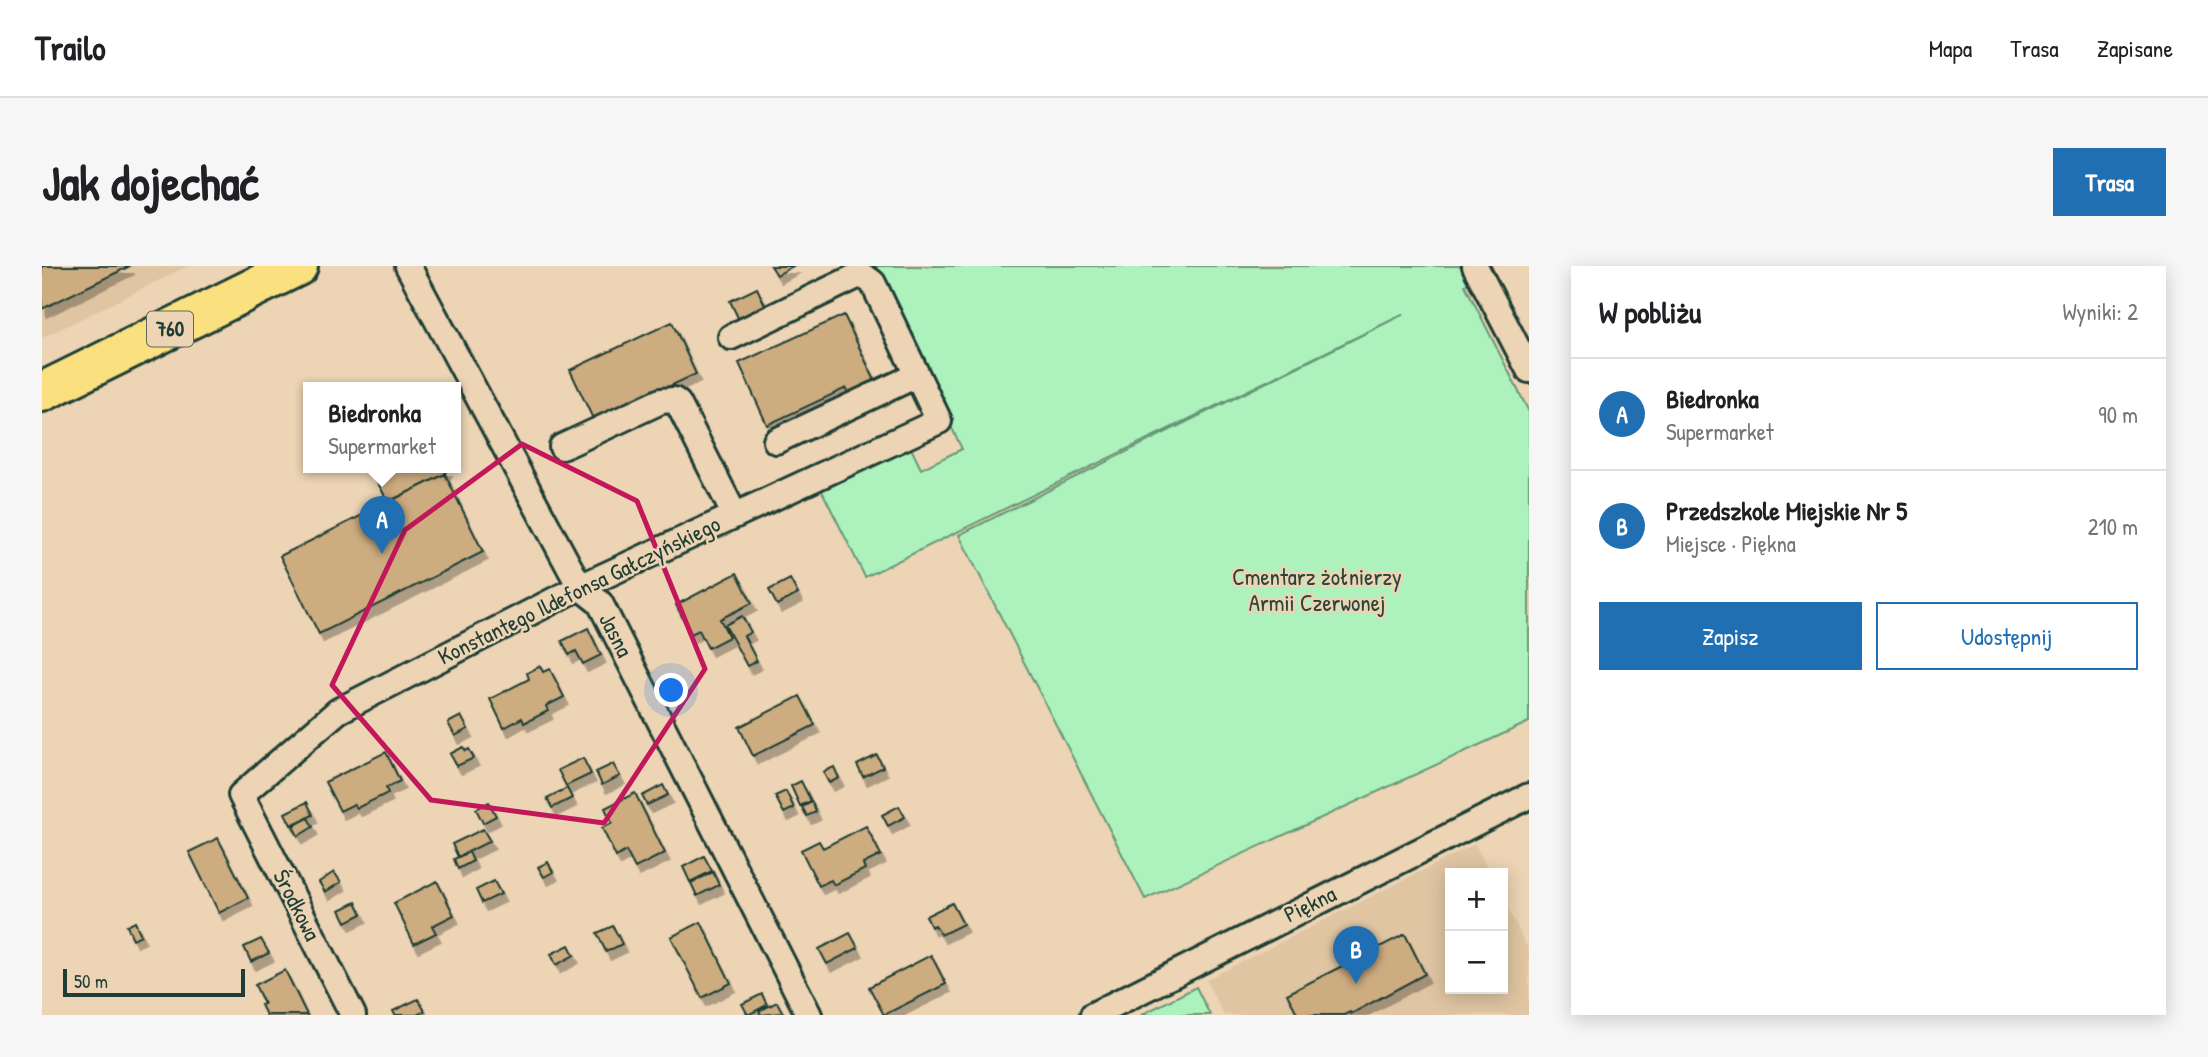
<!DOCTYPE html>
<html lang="pl">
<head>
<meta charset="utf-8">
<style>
  body { margin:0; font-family:"Patrick Hand",sans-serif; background:#f6f6f6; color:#202124 }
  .controls { position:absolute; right:21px; bottom:21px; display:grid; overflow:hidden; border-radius:0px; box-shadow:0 4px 18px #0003 }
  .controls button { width:63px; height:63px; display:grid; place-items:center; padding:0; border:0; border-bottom:2px solid #e0e0e0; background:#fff; color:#202124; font:35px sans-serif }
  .scale { position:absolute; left:21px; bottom:18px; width:182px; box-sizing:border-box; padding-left:7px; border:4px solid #1f3d34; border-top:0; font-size:19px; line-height:24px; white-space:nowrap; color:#1f3d34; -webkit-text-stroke:5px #ecd4b4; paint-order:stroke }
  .you { position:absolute; left:630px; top:425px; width:24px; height:24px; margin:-18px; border:5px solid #fff; border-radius:50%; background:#1a73e8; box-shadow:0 0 0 10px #1a73e833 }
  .badge { display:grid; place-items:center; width:46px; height:46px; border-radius:50%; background:#1f6fb2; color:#fff; font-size:23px; font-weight:700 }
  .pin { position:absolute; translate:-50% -58px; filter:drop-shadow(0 2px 4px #0008) }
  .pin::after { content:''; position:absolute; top:37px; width:24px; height:21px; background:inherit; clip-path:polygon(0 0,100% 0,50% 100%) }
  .popup { position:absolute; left:261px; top:116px; width:158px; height:91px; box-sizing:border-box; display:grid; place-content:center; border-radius:0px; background:#fff; filter:drop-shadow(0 2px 5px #0005); font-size:23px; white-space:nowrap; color:#757577 }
  .popup b { font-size:26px; color:#202124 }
  .popup::after { content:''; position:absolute; left:50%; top:100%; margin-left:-14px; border:14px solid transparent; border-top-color:#fff }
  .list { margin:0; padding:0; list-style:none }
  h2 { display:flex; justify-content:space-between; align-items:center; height:91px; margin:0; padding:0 28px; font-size:30px }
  h2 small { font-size:23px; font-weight:400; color:#757577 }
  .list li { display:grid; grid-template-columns:46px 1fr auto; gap:21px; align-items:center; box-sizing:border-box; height:112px; padding:0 28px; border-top:2px solid #e0e0e0 }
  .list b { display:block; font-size:26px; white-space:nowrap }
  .list p { margin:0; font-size:23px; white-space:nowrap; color:#757577 }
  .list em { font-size:23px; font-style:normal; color:#757577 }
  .actions { display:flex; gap:14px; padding:21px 28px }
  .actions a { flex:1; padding:16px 0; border:2px solid #1f6fb2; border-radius:0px; text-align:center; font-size:24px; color:#1f6fb2 }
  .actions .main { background:#1f6fb2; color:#fff }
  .map { position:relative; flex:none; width:1487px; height:749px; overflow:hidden; border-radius:0px }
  header { display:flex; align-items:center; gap:42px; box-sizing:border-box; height:98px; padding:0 35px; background:#fff; border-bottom:2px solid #e0e0e0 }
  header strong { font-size:33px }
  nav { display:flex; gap:38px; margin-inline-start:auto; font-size:24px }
  .intro { display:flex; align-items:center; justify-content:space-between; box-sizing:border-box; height:168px; padding:0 42px }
  h1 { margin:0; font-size:49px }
  .button { padding:18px 32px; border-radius:0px; background:#1f6fb2; color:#fff; font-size:24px; font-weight:700 }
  main { display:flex; gap:42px; padding:0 42px }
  aside { flex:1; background:#fff; border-radius:0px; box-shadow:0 4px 18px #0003 }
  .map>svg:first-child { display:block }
  .built { fill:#dfc5a2 }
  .green { fill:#adf1bd; stroke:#669778; stroke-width:2 }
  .building { fill:#cdac80; stroke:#1f3d34; stroke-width:2; filter:url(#shadow) }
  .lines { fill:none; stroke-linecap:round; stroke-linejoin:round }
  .minor-casing { stroke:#1f3d34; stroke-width:30 }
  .primary-casing { stroke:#1f3d34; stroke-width:44 }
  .minor { stroke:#ecd4b4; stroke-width:24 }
  .primary { stroke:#fbe080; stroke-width:38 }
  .marked { fill:none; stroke:#c2185b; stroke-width:5; stroke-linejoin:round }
  .labels { text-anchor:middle; stroke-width:5; stroke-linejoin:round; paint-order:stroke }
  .shield { fill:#ecd4b4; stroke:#5c6a5a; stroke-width:2 }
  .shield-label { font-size:21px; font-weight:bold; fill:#1f3d34 }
  .park-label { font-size:23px; fill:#26463b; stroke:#ecd4b4 }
  .street-label { font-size:23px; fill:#1f3d34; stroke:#ecd4b4 }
</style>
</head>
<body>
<header>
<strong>Trailo</strong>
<nav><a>Mapa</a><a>Trasa</a><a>Zapisane</a></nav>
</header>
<div class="intro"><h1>Jak dojechać</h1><a class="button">Trasa</a></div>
<main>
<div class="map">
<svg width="1487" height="749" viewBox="0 0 1487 749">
  <defs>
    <filter id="shadow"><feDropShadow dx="4.5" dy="8" stdDeviation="0" flood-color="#0004"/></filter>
  </defs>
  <rect width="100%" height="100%" fill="#ecd4b4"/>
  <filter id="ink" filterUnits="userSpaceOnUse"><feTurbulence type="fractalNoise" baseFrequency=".0143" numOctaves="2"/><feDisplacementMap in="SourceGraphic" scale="14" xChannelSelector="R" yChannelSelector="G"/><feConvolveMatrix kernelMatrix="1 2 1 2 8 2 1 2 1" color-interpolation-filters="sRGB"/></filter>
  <g filter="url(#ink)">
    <path class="built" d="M0 0H146L0 72Z
      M1433 578 1448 607H1408V723H1461V633L1487 685V749H1182L1164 714Z"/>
    <path class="green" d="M832 0H1422L1430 15 1423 19 1487 146V456L1103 633 917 269 1362 48 823 311 778 221 867 178 879 203 920 183Z
      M1154 721 1168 749H1099Z"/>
    <path class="building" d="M0 0H88L0 43Z
      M729 0H751L735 9Z
      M715 22 724 41 697 54 688 35Z
      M802 49 834 117 807 129 804 122 725 159 697 97Z
      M630 56 654 108 552 155 528 104Z
      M328 202H405L403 208 346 236Z
      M403 208 441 286 277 368 238 290Z
      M695 307 710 337 678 353 687 371 666 382 657 364 649 368 634 339Z
      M748 313 756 328 735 339 727 324Z
      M700 350 709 366 702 370 715 395 705 400 683 359Z
      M546 362 559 389 541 398 534 385 527 389 520 375Z
      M498 400 501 406 508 403 522 431 504 440 506 445 482 457 480 452 462 462 448 433 487 413 485 407Z
      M758 430 773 459 711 490 697 461Z
      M419 450 426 463 413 470 406 457Z
      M421 481 424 485 427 483 432 492 415 500 408 488Z
      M344 486 358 515 344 522 346 527 315 542 312 538 298 545 283 516Z
      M835 489 841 501 821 511 815 499Z
      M541 492 549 508 524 520 516 504Z
      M571 498 578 510 560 519 554 506Z
      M792 501 797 512 787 517 781 506Z
      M759 515 769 535 758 540 749 520Z
      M621 519 626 529 605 539 600 530Z
      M525 522 530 532 510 542 505 532Z
      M744 525 752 542 742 547 733 530Z
      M593 527 623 587 593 602 584 585 574 591 560 562 570 557 563 542Z
      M265 536 271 549 249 559 243 547Z
      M447 536 454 550 441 557 434 543Z
      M770 536 774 546 765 550 760 541Z
      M857 540 863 551 846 560 840 549Z
      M266 552 271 561 256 570 251 560Z
      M824 560 839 589 821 598 823 603 792 619 789 614 777 620 759 584 777 575 781 582Z
      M441 563 448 575 416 591 410 578Z
      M176 572 206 632 177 647 147 586Z
      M427 586 431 595 416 603 412 593Z
      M662 590 670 605 648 616 641 601Z
      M506 596 511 606 502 611 496 601Z
      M292 606 299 616 283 626 277 616Z
      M671 606 677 619 655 630 649 617Z
      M395 615 412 649 390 660 394 667 372 678 352 637Z
      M452 615 459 628 440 637 434 624Z
      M314 636 320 648 304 656 298 644Z
      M910 637 921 658 899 669 893 659 889 661 884 650Z
      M93 656 99 669 91 673 85 660Z
      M659 656 689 717 660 732 629 671Z
      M571 660 580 678 564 686 555 667Z
      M808 667 816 682 785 698 777 683Z
      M1363 668 1383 708 1309 748 1308 746 1302 749H1256L1245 728Z
      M219 673 227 687 209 696 202 681Z
      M527 679 532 689 514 699 509 688Z
      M889 689 904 718 842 749 827 721Z
      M243 704 265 749H224L219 739 222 738 213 719Z
      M720 728 725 739 706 749 700 738Z
      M376 733 383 745 375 749H353L351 745Z
      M735 736 741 747 719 749 717 745Z"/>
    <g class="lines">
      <g class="minor-casing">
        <path id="minor" d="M366 0 538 321 558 337 767 749
          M1433 0 1487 104
          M734 175 875 109
          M520 181 619 135 632 134 636 137 692 248
          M311 749 199 529 296 445 538 321 897 155 831 17C825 12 821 9 813 11L689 71
          M1051 749 1487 530"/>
      </g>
      <g class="primary-casing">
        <path id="primary" d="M0 126 256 0"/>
      </g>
      <use href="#minor" class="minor"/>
      <use href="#primary" class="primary"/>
    </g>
  </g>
  <path class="marked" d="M480 178 595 235 663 403 562 557 389 534 290 419 363 264Z"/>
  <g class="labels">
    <rect class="shield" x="105" y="45.5" width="46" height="35" rx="5"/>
    <g class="shield-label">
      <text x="128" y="70">760</text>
    </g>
    <g class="park-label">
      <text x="1275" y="319">Cmentarz żołnierzy<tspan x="1275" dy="26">Armii Czerwonej</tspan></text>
    </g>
    <g class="street-label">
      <text transform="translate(537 324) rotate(-26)" y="8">Konstantego Ildefonsa Gałczyńskiego</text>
      <text transform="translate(574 369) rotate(63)" y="8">Jasna</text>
      <text transform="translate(1268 638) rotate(-26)" y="8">Piękna</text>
      <text transform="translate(255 639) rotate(63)" y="8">Środkowa</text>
    </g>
  </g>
</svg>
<div class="controls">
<button>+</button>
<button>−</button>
</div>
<div class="scale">50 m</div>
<div class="you"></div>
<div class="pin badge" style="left:340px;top:288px">A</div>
<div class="popup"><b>Biedronka</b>Supermarket</div>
<div class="pin badge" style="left:1314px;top:718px">B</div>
</div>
<aside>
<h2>W pobliżu<small>Wyniki: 2</small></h2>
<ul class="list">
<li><span class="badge">A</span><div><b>Biedronka</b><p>Supermarket</p></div><em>90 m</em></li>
<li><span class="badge">B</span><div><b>Przedszkole Miejskie Nr 5</b><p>Miejsce · Piękna</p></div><em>210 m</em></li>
</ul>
<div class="actions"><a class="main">Zapisz</a><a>Udostępnij</a></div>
</aside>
</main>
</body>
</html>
